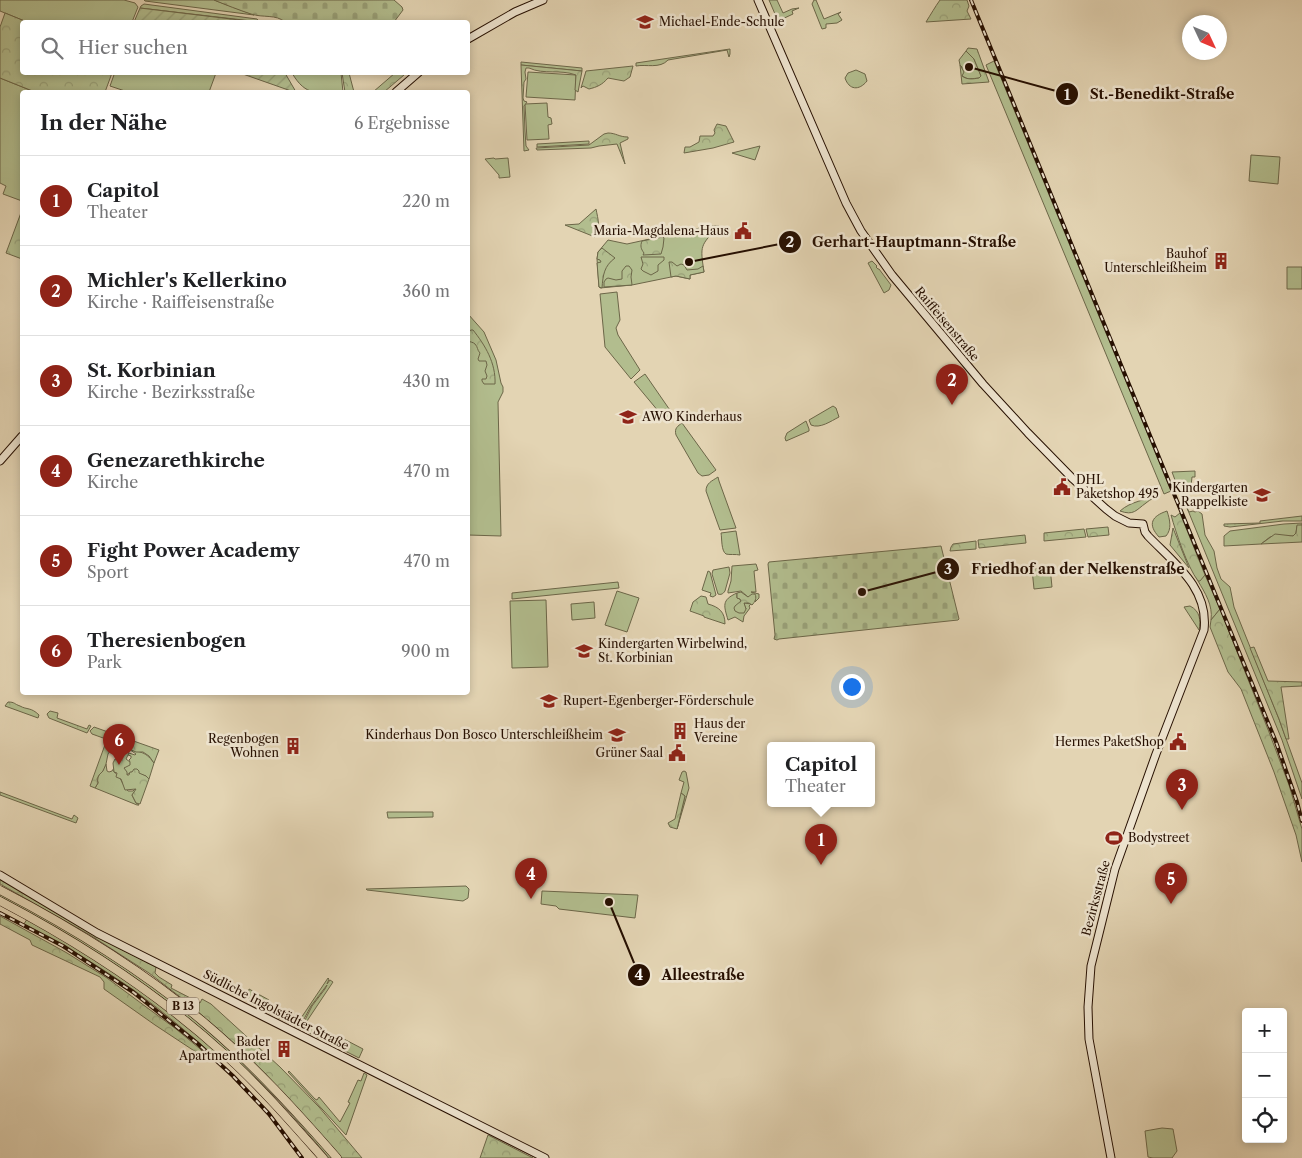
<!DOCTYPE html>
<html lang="de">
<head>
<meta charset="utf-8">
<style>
  body { margin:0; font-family:"Libre Caslon Text",serif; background:#f2f2f2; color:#202124 }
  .controls { position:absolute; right:15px; bottom:15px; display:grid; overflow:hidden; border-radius:5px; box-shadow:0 2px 8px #0003 }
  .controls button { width:45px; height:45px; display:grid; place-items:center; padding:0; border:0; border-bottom:1px solid #e0e0e0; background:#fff; color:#202124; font:25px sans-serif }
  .compass { position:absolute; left:1182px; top:15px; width:45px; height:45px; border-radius:50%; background:#fff; box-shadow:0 2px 8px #0003; rotate:134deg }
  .you { position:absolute; left:851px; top:686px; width:18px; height:18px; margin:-12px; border:4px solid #fff; border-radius:50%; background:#1a73e8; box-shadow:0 0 0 8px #1a73e833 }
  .badge { display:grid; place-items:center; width:32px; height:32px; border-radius:50%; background:#8f2418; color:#fff; font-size:16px; font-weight:700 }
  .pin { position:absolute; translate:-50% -41px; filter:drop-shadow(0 1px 2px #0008) }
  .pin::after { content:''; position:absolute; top:26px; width:18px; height:15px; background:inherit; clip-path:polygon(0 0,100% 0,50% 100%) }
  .popup { position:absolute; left:767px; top:742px; width:108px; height:65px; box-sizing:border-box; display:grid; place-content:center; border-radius:5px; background:#fff; filter:drop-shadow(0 1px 4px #0005); font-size:16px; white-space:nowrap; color:#757577 }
  .popup b { font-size:19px; color:#202124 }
  .popup::after { content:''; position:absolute; left:50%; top:100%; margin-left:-10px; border:10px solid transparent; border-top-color:#fff }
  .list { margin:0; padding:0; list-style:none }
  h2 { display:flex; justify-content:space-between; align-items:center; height:65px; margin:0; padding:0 20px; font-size:21px }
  h2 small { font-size:16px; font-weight:400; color:#757577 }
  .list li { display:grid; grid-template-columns:32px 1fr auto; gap:15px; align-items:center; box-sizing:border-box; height:90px; padding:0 20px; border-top:1px solid #e0e0e0 }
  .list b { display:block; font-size:19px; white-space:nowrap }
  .list p { margin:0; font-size:16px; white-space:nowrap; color:#757577 }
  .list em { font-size:16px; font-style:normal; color:#757577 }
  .icon { flex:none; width:28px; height:28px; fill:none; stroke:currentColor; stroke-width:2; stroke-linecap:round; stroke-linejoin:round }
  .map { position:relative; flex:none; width:1302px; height:1158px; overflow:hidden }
  .search { position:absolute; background:#fff; box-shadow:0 2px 8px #0003; left:20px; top:20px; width:450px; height:55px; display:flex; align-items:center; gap:12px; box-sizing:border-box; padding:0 18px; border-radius:5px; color:#757577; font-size:19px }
  .panel { position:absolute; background:#fff; box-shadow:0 2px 8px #0003; left:20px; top:90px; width:450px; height:605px; border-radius:5px }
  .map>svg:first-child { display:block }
  .green { fill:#b2bd8e; stroke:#6c6648 }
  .forest { fill:url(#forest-crowns); stroke:#6c6648 }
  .cemetery { fill:url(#cemetery-stones); stroke:#6c6648 }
  .garden { fill:url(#garden-furrows); stroke:#6c6648 }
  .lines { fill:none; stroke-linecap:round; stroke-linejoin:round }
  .secondary-casing { stroke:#260f01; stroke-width:9 }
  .primary-casing { stroke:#260f01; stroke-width:9 }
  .secondary { stroke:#ede3ce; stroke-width:7 }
  .primary { stroke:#e3d4b3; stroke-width:8 }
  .rail-casing { stroke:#260f01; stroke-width:4 }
  .rail { stroke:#ede3ce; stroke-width:2; stroke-dasharray:5.5; stroke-linecap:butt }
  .labels { text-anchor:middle; stroke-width:5; stroke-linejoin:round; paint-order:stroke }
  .shield { fill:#ede3ce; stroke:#624f3e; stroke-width:1 }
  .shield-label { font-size:11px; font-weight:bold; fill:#260f01 }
  .poi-label { font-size:12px; fill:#260f01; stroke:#ede3ce; text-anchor:end }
  .street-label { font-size:12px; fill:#260f01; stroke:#ede3ce }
  .leader { fill:none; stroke:#260f01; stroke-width:2 }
  .callout-dot { fill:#260f01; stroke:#ede3ce; stroke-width:2 }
  .mark-label { font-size:15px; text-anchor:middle; font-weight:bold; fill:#fff }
  .callout-label { font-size:14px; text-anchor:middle; font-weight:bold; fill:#260f01; stroke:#ede3ce; stroke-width:5; stroke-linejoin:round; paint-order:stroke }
</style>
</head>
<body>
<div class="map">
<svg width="1302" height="1158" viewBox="0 0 1302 1158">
  <defs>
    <pattern id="forest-crowns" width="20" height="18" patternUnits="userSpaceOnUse" patternTransform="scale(1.25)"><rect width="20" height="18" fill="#b2bd8e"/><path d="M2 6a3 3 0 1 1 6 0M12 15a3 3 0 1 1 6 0" fill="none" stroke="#99a179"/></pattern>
    <pattern id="cemetery-stones" width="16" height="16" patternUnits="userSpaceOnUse" patternTransform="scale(1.25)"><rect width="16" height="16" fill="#b2bd8e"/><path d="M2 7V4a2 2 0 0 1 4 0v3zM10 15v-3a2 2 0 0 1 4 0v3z" fill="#99a179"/></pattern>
    <pattern id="garden-furrows" width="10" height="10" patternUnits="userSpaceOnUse" patternTransform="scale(1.25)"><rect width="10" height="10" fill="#b2bd8e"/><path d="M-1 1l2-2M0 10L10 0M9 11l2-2" fill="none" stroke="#99a179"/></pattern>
  </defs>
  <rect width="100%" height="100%" fill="#e3d4b3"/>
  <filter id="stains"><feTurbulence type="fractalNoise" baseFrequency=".004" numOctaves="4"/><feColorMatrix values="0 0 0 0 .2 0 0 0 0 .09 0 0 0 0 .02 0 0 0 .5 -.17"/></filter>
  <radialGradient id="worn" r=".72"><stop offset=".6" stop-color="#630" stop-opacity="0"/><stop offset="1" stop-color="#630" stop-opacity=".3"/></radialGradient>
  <path class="green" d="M0 0H124L135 3 138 7 132 22H27L0 11Z
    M144 0H214L254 15 145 1Z
    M769 0H777L783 13 792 9 799 8 792 11 793 14 778 21Z
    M814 0H816L824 19 841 12 838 14 842 20 837 23 826 24V28L822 29 812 4Z
    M144 4 257 19 260 22 140 8 141 6Z
    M730 49V54L729 57 727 50 668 60C660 69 646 64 636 66V63Z
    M966 51 974 59 981 76 980 78 968 79 962 76V67L960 65 959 60Z
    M994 61 1171 491 1164 494 986 65Z
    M521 62 582 68V71L521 65Z
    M856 70 865 74 867 81C859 91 849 90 845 78L848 73Z
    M115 72H216V73L209 92H128L110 86Z
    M528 72 576 75 575 100 526 97Z
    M292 73H341L343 92C318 93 306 97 292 73Z
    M0 78 35 92H22V201L3 194 6 186 0 183Z
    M547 103 548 117 551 118 552 124 548 125 549 139 527 140 525 104Z
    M589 141V144L537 147V144Z
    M760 146 755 160 732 153Z
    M1251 155 1280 157 1278 184 1249 181Z
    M494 158 495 159 508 158 510 177 499 178V175L485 159Z
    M709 226H719C700 246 700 245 704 272L690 275V279L676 276 632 285 600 288 599 287 597 259 598 252 608 240 627 244Z
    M872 261 877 266 876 267 878 269H879L891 285 889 290 884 293 868 263Z
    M1287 267H1302V289H1287Z
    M617 292 620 320 616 328 618 335 640 370 631 379 605 347 600 294Z
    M468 314 484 332 496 360 501 383 503 387V392L498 402 501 536 468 535Z
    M645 374 674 416 670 419 664 418 634 382Z
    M833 406 836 408 839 417C831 421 820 429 811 425L809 420Z
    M806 421 809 429V431L786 441 785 438 787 433Z
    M682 423 716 470 709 475 702 476 698 473 676 435C674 428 678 426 682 423Z
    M1195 471V477H1192L1191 486 1178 488 1172 472Z
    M718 477 719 481 736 528 720 530 706 491C706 483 712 481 718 477Z
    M1160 495C1157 497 1150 499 1146 503 1136 510 1134 516 1120 511 1131 501 1146 500 1160 495Z
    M1187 508 1189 512 1193 511 1195 512 1198 511 1202 514 1205 535 1214 551 1217 568 1221 579 1230 587 1234 607 1279 719 1302 783V799L1282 740Z
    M1167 511C1170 520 1172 529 1166 536L1159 537C1147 524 1152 516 1167 511Z
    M1302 523V525L1297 526 1296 533 1293 536 1270 537 1261 544 1224 546V536L1230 531 1284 524Z
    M736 531 740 555C736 554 729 555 726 554 721 551 722 538 721 533Z
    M756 564 758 570 754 571 756 592H751L759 594V598L755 602V600L748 597 741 591 728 593V591L731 581 732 566Z
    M729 567 730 573 725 591C723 594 721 595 718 594L712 574 713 570Z
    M1050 567 1052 587 1034 589 1032 569Z
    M708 571 710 572 716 595 713 597 710 596 711 593 702 590Z
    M1205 575 1220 609 1211 620C1213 605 1205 593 1198 581Z
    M618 582 619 588 512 599V593Z
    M617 591 639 598 627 632 605 625Z
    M737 593V598L740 599 746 609 744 604 745 603 751 604 749 606 750 608 744 616 743 622 735 617 728 620C724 606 721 600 737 593Z
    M546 600 548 667 512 668 510 601Z
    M594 602 595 618 572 620 571 604Z
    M1190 606C1200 611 1201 620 1199 630L1184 607Z
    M126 747C139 754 144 749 154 763L149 779 146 776 132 772 126 775 124 768 130 762 129 760 131 758V756L128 755 129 753 135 755 136 754Z
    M106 764 107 771 109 772 112 771 114 768V772C121 776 122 785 128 791H133L135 789H137L132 795 136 803 139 805H137L95 788 98 783C96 775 103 771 106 764Z
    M684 771 686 772 689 788 677 829 685 796 681 793 684 782 679 780 682 772Z
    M0 792 72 819 74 815 78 818 76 823 0 795Z
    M387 812H433V817L388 818Z
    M466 886 469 889 468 898 463 901 367 890 366 889Z
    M542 891 638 895 635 918 559 909 556 906 541 904Z
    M0 893C85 938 167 990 237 1056 271 1088 302 1123 333 1158H329C306 1131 283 1104 257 1079 181 1005 94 945 0 897Z
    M27 919C58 937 89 955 119 975 156 1000 191 1028 224 1058L221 1062C193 1037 165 1013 135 991 99 966 62 944 24 924Z
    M328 978 329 979 327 984 330 980 333 982 307 1021 305 1020 312 1006 325 989 327 985 311 1006 304 1019 301 1018Z
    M289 1071 315 1099 317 1100 319 1097 340 1122 350 1103 348 1102 358 1080 361 1081 364 1073 367 1075 346 1135 288 1072Z
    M1162 1128 1173 1129 1177 1151 1172 1158H1153L1148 1157 1145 1131Z"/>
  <path class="forest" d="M940 0H967L969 6 967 11 971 19 926 22C931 14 935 7 940 0Z
    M5 13 27 22H22V72L112 73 105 92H35L0 78V27Z
    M968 48 977 49 989 82 962 84 960 65 964 72 962 76C967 80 973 79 979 78L981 76 974 59 966 51Z
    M521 65 582 71 578 92 575 90 576 75C560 69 544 75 529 68H526L525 72 526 79 524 82 523 98 524 101 527 102 524 106 525 131 526 146 529 150 524 151Z
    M633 66 630 77 624 81 608 78C602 85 597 87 589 89L583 86 581 88 586 71Z
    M342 73H349L354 92H345Z
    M395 73H404H403L404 75 384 92H373Z
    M717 124 726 126 734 142 713 148 684 153 685 147H690L699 142 700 136H713L715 133 714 130Z
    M608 133C616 133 619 137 628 137V139L620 143 625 164 617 144 599 146 591 148 537 150 536 148 589 145 604 134Z
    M596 209C598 219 601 229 595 237L565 225 579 224Z
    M22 210V259L6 253Z
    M663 237 664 238 663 247 661 254 643 255 644 253C641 249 640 246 642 241Z
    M602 248 615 258C604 266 603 275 602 288L599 287 597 263 601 262 600 260 597 259 598 252Z
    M641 257H664V260L658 265V271L651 275 643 271 641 269 643 264Z
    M669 262H672L677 266 681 264 684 265 687 270 698 269 703 266 704 272 690 275V279L676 276 671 277Z
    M626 266H629L632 270 631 277 632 285 604 287V282L606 279 608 278 616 280 622 279V271Z
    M471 330H473C485 345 496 363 495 384H484L482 381V379H486L487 376 485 371 487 365 486 361H479L478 359 480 353C477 350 478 347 475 344 473 342 470 342 468 341V332Z
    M1180 513 1205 575 1200 581H1198C1187 566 1176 533 1171 515L1175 517Z
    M1302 516V521H1283L1230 527 1224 526V524L1260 523V521Z
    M1297 525H1302V542L1261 544 1275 534 1293 536 1296 533Z
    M1108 527 1109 535 1088 537 1086 529Z
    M1173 528 1189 568 1170 545Z
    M1084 529 1086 537 1044 541V533Z
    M1025 535 1026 543 979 548 978 540Z
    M976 541V549L950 551 951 547 953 544Z
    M741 592 748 597 752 594H755C757 598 755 602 752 605L749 603H744L746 609 744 613H739L735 611 734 608 735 606 741 601 740 599 737 598V593Z
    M701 596 706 597 708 604C719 607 725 612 725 624L704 617V616L690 611 693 602Z
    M1220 609 1269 732 1289 785 1302 829V862L1296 835 1274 772 1241 689 1228 672 1210 627 1211 620Z
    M1254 647 1268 681 1302 682V686L1281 687 1289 739H1286L1279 719 1250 648Z
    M8 702C15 702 14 704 20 706 27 710 31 707 39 715L38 718 5 706Z
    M50 711 58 713 57 718 87 729 89 725 91 726 87 733 49 718 47 714Z
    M94 727 159 750 154 763 149 756 143 752H136L106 739 92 734 90 731Z
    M106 742 111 745 112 748 108 754 106 764 103 771 99 775 97 779 98 783 95 788 90 786Z
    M121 749 129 753 126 759 130 762V765L124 768 127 772V775H129L130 772H132L134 769H137L139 771V773L146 776 149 779 140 804 136 803 132 795 136 789 125 790 121 779 116 777 117 773 114 772 113 763 115 759H121L116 755V751Z
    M681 793 685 796 677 829 670 827 668 823 675 819Z
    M0 879 92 934 156 967 155 973 159 977 172 985 171 988 200 1003 202 999 211 1004 280 1067 319 1107 362 1158H342L276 1085 192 1006 149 973 90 935 0 884Z
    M0 916 67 953 107 978 176 1029 199 1048 210 1059 208 1060 155 1025 104 989V982L100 977 32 945 30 940 0 924Z
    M249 989 269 1000 267 1004 338 1040 340 1037 363 1049 359 1058 253 1005 248 998Z
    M488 1135 533 1158H480Z"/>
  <path class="cemetery" d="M214 0H394L402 7 403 10 394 22H285C276 14 263 18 251 14 239 10 226 5 214 0Z
    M941 546 959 619 958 620 779 639 777 640 774 639 775 635 768 564 769 562Z"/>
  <path class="garden" d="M140 8 256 22H257H134Z
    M240 73H285L296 92H294Z"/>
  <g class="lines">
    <g class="secondary-casing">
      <path id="secondary" d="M758 0 846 203 861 231 892 275 983 384 1028 433 1073 479 1106 509 1115 516 1129 523 1143 524 1145 532 1148 536C1174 563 1209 588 1204 630L1156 754 1115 869 1091 966 1088 1007 1089 1039 1111 1158
        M468 39 515 12 543 0
        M396 92 419 72
        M0 461 22 436
        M0 875 97 933 545 1158"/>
    </g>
    <g class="primary-casing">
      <path id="primary" d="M0 890C73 928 144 971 207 1025 254 1065 296 1111 337 1158
        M0 901C80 943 156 992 223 1053 259 1085 291 1122 323 1158"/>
    </g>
    <use href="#secondary" class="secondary"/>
    <use href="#primary" class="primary"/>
    <g class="rail-casing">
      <path id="rail" d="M971 0 1276 742 1297 802 1302 821
        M0 913 63 946 133 992 197 1043 233 1076 269 1114 302 1158"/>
    </g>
    <use href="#rail" class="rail"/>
  </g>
  <defs>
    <g id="school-bare" transform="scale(1.35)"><path d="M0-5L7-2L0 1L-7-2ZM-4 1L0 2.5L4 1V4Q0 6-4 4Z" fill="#8f2418" stroke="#ede3ce" stroke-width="2.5" paint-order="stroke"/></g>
    <g id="civic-bare" transform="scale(1.35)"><path d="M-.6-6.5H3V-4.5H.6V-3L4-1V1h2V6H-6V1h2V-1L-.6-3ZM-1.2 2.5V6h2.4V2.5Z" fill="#8f2418" stroke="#ede3ce" stroke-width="2.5" paint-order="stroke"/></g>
    <g id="building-bare" transform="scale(1.35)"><path d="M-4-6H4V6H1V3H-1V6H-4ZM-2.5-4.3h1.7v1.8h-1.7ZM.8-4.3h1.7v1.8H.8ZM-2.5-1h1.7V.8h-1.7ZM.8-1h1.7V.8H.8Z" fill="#8f2418" stroke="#ede3ce" stroke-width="2.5" paint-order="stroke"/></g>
    <g id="stadium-bare" transform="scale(1.35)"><path d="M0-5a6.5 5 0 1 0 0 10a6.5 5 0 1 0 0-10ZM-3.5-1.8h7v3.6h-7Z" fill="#8f2418" stroke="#ede3ce" stroke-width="2.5" paint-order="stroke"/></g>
  </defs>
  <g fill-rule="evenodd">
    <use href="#school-bare" x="645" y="22"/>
    <use href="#civic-bare" x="743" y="231"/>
    <use href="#building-bare" x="1221" y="261"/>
    <use href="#school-bare" x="628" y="417"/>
    <use href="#civic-bare" x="1062" y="487"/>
    <use href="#school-bare" x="1262" y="495"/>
    <use href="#school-bare" x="584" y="651"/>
    <use href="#school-bare" x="549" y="701"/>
    <use href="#building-bare" x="680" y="731"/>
    <use href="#school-bare" x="617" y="735"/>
    <use href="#civic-bare" x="1178" y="742"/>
    <use href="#building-bare" x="293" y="746"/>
    <use href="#civic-bare" x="677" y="753"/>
    <use href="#stadium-bare" x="1114" y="838"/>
    <use href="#building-bare" x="284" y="1049"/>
  </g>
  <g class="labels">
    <rect class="shield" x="167" y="997.5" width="32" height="17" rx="4"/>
    <g class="shield-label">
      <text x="183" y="1010">B 13</text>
    </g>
    <g class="poi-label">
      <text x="659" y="26" text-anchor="start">Michael-Ende-Schule</text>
      <text x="729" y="235">Maria-Magdalena-Haus</text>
      <text x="1207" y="258">Bauhof<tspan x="1207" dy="14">Unterschleißheim</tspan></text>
      <text x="642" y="421" text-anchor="start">AWO Kinderhaus</text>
      <text x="1076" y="484" text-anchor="start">DHL<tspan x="1076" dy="14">Paketshop 495</tspan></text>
      <text x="1248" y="492">Kindergarten<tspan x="1248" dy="14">Rappelkiste</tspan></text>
      <text x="598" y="648" text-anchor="start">Kindergarten Wirbelwind,<tspan x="598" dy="14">St. Korbinian</tspan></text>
      <text x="563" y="705" text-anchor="start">Rupert-Egenberger-Förderschule</text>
      <text x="694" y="728" text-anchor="start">Haus der<tspan x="694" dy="14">Vereine</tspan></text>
      <text x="603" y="739">Kinderhaus Don Bosco Unterschleißheim</text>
      <text x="279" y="743">Regenbogen<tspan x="279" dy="14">Wohnen</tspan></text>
      <text x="1164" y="746">Hermes PaketShop</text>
      <text x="663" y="757">Grüner Saal</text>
      <text x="1128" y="842" text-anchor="start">Bodystreet</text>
      <text x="270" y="1046">Bader<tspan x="270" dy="14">Apartmenthotel</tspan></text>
    </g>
    <g class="street-label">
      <text transform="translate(947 324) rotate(50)" y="4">Raiffeisenstraße</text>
      <text transform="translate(1096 898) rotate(-75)" y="4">Bezirksstraße</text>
      <text transform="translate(276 1010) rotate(27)" y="4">Südliche Ingolstädter Straße</text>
    </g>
  </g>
  <path class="leader" d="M969 67L1067 94M689 262L790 242M862 592L948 569M609 902L639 975"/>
  <g class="callout-dot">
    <circle cx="969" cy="67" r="5"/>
    <circle cx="689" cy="262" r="5"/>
    <circle cx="862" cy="592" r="5"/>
    <circle cx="609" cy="902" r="5"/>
    <circle cx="1067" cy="94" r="12"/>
    <circle cx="790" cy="242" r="12"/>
    <circle cx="948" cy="569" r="12"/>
    <circle cx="639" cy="975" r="12"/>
  </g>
  <g class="mark-label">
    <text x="1067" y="100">1</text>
    <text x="790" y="247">2</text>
    <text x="948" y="574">3</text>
    <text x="639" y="980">4</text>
  </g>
  <g class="callout-label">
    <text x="1162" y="99">St.-Benedikt-Straße</text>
    <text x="914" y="247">Gerhart-Hauptmann-Straße</text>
    <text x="1078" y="574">Friedhof an der Nelkenstraße</text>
    <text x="703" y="980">Alleestraße</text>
  </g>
  <rect width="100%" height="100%" filter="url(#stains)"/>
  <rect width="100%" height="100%" fill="url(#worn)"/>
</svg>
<div class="controls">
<button>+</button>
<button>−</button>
<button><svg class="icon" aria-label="locate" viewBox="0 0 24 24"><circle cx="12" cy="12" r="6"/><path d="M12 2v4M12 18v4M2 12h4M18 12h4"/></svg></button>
</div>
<svg class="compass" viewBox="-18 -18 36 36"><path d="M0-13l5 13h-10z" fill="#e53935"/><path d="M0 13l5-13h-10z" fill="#757577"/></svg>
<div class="you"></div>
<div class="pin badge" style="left:821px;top:865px">1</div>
<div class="popup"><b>Capitol</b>Theater</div>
<div class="pin badge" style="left:952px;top:405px">2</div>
<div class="pin badge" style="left:1182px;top:810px">3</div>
<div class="pin badge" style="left:531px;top:899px">4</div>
<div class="pin badge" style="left:1171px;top:904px">5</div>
<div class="pin badge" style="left:119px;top:765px">6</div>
<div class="search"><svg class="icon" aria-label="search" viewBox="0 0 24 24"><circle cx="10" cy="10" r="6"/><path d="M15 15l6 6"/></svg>Hier suchen</div>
<section class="panel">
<h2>In der Nähe<small>6 Ergebnisse</small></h2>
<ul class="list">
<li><span class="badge">1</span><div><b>Capitol</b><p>Theater</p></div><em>220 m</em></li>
<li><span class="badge">2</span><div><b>Michler's Kellerkino</b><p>Kirche · Raiffeisenstraße</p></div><em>360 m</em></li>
<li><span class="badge">3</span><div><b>St. Korbinian</b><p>Kirche · Bezirksstraße</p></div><em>430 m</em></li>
<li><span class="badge">4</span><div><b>Genezarethkirche</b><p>Kirche</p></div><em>470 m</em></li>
<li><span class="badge">5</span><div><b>Fight Power Academy</b><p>Sport</p></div><em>470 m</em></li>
<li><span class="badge">6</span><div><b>Theresienbogen</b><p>Park</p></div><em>900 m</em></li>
</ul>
</section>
</div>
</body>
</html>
